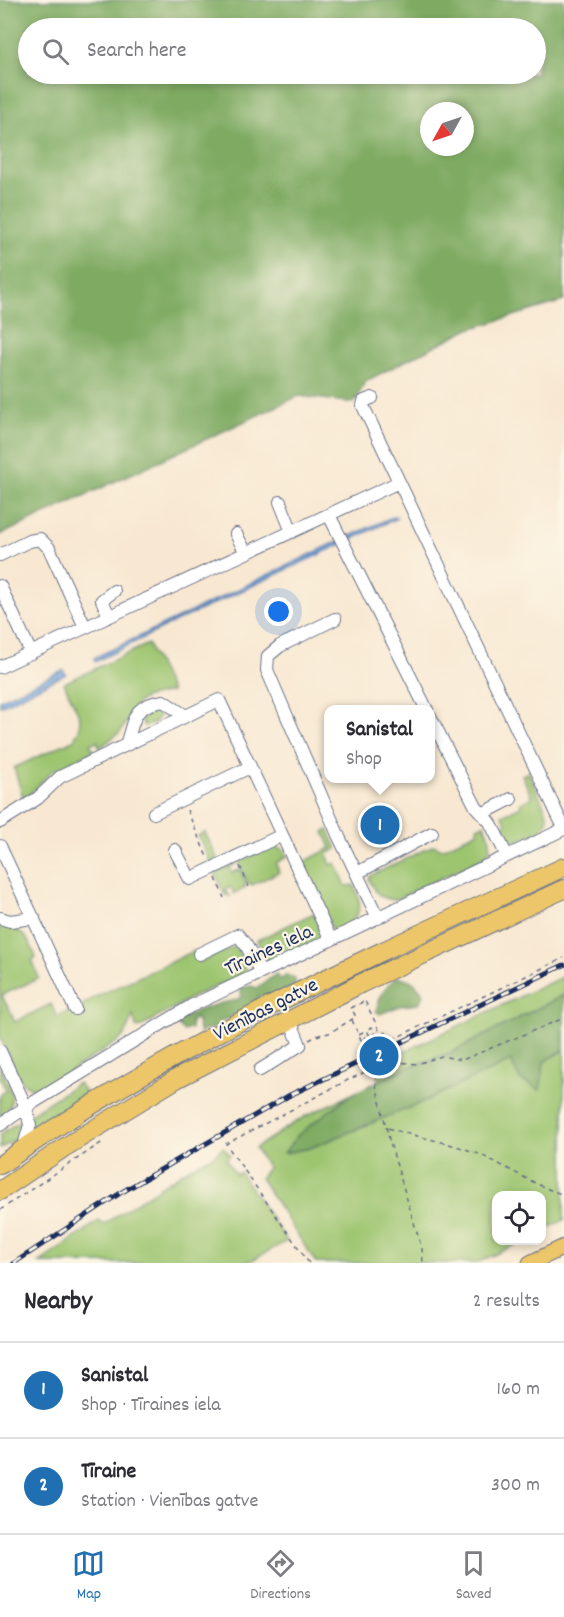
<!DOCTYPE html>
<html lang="en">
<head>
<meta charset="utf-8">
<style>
  body { margin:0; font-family:Dekko,sans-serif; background:#f2f2f3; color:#2b2b33 }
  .controls { position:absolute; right:18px; bottom:18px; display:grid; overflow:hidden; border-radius:12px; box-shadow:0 3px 9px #0003 }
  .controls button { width:54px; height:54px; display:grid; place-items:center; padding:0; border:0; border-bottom:2px solid #e1e1e2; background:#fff; color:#2b2b33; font:30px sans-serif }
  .compass { position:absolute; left:420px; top:102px; width:54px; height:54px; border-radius:50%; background:#fff; box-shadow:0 3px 9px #0003; rotate:230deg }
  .you { position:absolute; left:279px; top:612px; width:21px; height:21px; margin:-15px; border:4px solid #fff; border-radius:50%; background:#1a73e8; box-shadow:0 0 0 9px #1a73e833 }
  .badge { display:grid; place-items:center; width:39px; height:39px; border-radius:50%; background:#1f6fb2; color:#fff; font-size:20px; font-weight:700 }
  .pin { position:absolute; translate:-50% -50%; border:3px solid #fff; box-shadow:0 2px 6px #0006 }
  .popup { position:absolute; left:324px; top:705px; width:111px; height:78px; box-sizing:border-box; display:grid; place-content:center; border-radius:12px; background:#fff; filter:drop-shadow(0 2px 4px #0005); font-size:20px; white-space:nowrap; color:#7c7c81 }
  .popup b { font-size:22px; color:#2b2b33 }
  .popup::after { content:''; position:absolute; left:50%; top:100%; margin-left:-12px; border:12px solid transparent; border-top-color:#fff }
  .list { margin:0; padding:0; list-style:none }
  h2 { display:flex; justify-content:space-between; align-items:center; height:78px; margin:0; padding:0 24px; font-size:26px }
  h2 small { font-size:20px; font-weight:400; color:#7c7c81 }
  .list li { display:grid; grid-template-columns:39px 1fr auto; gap:18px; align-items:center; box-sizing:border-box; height:96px; padding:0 24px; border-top:2px solid #e1e1e2 }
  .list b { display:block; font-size:22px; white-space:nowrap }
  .list p { margin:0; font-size:20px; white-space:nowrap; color:#7c7c81 }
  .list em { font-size:20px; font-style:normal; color:#7c7c81 }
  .icon { flex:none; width:33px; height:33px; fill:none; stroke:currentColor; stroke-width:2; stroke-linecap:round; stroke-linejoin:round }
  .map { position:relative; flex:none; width:564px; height:1263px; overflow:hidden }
  .search { position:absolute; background:#fff; box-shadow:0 3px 9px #0003; left:18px; right:18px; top:18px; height:66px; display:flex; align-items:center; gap:15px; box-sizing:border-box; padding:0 21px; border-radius:33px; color:#7c7c81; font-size:22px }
  .sheet { height:270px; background:#fff }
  nav { display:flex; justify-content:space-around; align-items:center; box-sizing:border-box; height:84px; border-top:2px solid #e1e1e2; background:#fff; font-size:16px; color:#7c7c81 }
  nav a { display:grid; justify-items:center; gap:3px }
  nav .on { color:#1f6fb2 }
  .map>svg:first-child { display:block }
  .green { fill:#9dc570; stroke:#5c7a67; stroke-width:1.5 }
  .forest { fill:#7eaa62; stroke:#4c6c60; stroke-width:1.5; fill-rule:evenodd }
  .water { fill:#73a8e0; stroke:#476c9f; stroke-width:1.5 }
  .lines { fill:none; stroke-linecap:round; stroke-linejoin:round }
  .minor-casing { stroke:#687087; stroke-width:14 }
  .major-casing { stroke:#687087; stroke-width:17 }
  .highway-casing { stroke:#687087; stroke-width:20 }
  .path { stroke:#687087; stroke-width:1.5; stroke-dasharray:4.5 4.5; stroke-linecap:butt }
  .minor { stroke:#fff; stroke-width:12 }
  .major { stroke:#ecc669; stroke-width:15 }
  .highway { stroke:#ecc669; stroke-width:18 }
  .rail-casing { stroke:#1b2f5e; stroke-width:5 }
  .rail { stroke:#fcf5e5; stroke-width:3; stroke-dasharray:9; stroke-linecap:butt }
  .labels { text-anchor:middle; stroke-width:4.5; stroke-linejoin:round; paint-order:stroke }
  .street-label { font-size:21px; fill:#1b2f5e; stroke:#fcf5e5 }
</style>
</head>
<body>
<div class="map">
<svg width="564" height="1263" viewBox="0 0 564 1263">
  <rect width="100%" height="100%" fill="#fcf5e5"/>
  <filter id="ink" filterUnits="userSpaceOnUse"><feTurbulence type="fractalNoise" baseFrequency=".0167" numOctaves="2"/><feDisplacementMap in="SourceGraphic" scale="12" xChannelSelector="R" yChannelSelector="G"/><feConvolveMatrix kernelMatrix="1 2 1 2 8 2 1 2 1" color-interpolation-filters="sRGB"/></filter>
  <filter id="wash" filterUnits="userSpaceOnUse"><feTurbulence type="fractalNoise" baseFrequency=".008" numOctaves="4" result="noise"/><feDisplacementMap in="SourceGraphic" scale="24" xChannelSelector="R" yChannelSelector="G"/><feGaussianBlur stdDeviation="1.35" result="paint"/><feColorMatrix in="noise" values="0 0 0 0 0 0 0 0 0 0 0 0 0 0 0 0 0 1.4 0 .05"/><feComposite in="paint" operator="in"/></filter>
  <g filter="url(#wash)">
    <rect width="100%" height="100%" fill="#f8e8d2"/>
    <path class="green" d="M148 644 171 692 147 697 138 702 121 731 100 748 97 741 90 744 94 751 52 771 24 800 14 768 75 739 76 734 79 732 80 717 64 683Z
      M155 708 159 716C157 723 149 727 143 725L142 720 146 711Z
      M528 772 546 810 548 819 541 831 516 841 506 837 500 828 507 824 502 815 521 806 520 804 532 797 522 775Z
      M484 824C489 836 494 845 486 857L397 899C381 901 375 892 369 879L370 876 434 845 442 849 478 831 477 827Z
      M327 830 329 831 337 849 327 854 331 865 336 863 346 886 354 885C360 899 364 910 351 921L352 923 335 932 333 931 300 864 331 848 324 832Z
      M205 832 218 860 211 863 198 836Z
      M276 847 284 850 288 856 276 863 279 872 252 885 248 883 239 862 267 848Z
      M237 863 230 867 232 873 240 869 246 884 245 888 234 894 231 888 228 887 225 890 230 896 225 895 215 873Z
      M314 913 324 936 323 938 270 962 266 960 257 940Z
      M0 924C22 930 29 937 36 958L32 960 39 978 2 995 15 1022 51 1004 57 1017 90 1001 93 998 194 951 200 962 236 946 246 971V974L196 995 139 1028 136 1027 133 1015 125 1034 120 1040 44 1088C34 1090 25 1087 19 1078L0 1037Z
      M564 976V995L452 1052 406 1068 377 1082 380 1071 379 1067 389 1063 388 1059Z
      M564 1050V1220L542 1231V1196H496V1240L523 1241 477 1263H316L260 1178 268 1168 255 1148 304 1117 350 1095 298 1135 285 1153 310 1148 416 1105 511 1061 544 1062Z
      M0 1066C9 1086 21 1100 0 1118V1095L6 1090 0 1078Z
      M78 1083 86 1093 0 1149V1134Z
      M223 1147 230 1155 226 1160 236 1175 240 1172 287 1241 247 1263H39L99 1221 104 1224 189 1168 213 1156Z"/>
    <path class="forest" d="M0 0H564V301L466 330 366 381 354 403 299 396 0 535ZM536 28V74H28V28ZM429 111H465V147H429Z
      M276 974 281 980 286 975 295 978V986L277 993 268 998 259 996 252 1008 221 1021 218 1027 205 1030 200 1034 196 1018 191 1021V1029L183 1031 177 1024C187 1013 208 1007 222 1003 230 1001 234 1002 241 997V988L251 986 257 988Z
      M397 977C411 978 417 984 424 995L419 1004 400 1006 380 1014 376 1011C380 995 384 987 397 977Z
      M564 995V1050L544 1062 540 1090 520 1080 511 1061 416 1105 310 1148 284 1153 298 1135 350 1095 406 1068 452 1052Z"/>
    <path class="water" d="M395 516 397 518 173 623 95 662 94 658 341 540Z
      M63 670 66 674 0 706V700Z"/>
  </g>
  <g filter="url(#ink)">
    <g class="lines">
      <g class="minor-casing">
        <path id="minor" d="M372 398 364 401 363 406 564 828
          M280 502 292 532
          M329 515 427 710
          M236 534 246 553
          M0 555 29 541 40 539 49 548 85 627
          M0 586 31 653
          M109 616 102 600 114 591
          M335 619 280 646 268 656 267 670 339 837 378 918
          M0 667 399 482
          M431 718 476 807 490 822 507 856
          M126 745C135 718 132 706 163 701L186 716
          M154 813 250 767
          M482 814 511 799
          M0 822 38 798 60 777 219 700 331 940
          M0 846 75 1009
          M175 850 190 879 282 835
          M357 873 432 833
          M0 918 10 921 34 918
          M199 954 238 935 246 945 261 973
          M0 1051 26 1107 30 1125 23 1149
          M260 1070 300 1045 290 1020
          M0 1125 26 1107 191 1006 564 829"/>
      </g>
      <g class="major-casing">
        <path id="major" d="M530 1263 564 1247"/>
      </g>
      <g class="highway-casing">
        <path id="highway" d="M0 1165C174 1043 372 956 564 867
          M0 1191 65 1147 178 1078 360 984 564 889"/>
      </g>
      <path class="path" d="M187 810 207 857
        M240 866 249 887
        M216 878 224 898
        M352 1020 374 1068H377L378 1073 375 1081 390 1143 422 1249 423 1263
        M359 1034 363 1032 368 1043 372 1041 367 1030 372 1027 377 1038 382 1036 364 999
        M383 1034 386 1032 389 1039
        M309 1040 319 1035 329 1033 356 1017 351 1008 365 1001
        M368 1051 564 958
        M388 1128C419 1138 451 1142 481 1155 509 1168 534 1185 564 1195
        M0 1210 104 1141
        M309 1263 226 1144 348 1080 389 1061 417 1064 442 1056 462 1060 564 1018"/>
      <use href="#minor" class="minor"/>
      <use href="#major" class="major"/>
      <use href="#highway" class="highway"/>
      <g class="rail-casing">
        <path id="rail" d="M14 1263 122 1192 290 1095 564 965"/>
      </g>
      <use href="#rail" class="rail"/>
    </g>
  </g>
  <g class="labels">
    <g class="street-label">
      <text transform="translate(268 949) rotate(-25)" y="7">Tīraines iela</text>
      <text transform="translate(265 1008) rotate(-27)" y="7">Vienības gatve</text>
    </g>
  </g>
</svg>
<div class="controls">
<button><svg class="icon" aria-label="locate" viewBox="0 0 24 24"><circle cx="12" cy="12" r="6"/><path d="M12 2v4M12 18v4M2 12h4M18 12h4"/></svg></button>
</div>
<svg class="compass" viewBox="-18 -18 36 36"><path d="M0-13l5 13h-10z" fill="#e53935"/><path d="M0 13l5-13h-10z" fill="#7c7c81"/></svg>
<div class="you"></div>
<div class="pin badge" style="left:380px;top:825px">1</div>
<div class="popup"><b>Sanistal</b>Shop</div>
<div class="pin badge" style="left:379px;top:1056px">2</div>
<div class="search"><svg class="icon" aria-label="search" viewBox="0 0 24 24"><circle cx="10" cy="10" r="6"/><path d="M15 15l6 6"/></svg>Search here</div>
</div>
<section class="sheet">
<h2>Nearby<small>2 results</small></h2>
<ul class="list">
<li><span class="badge">1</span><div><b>Sanistal</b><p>Shop · Tīraines iela</p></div><em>160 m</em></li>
<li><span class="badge">2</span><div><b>Tīraine</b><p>Station · Vienības gatve</p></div><em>300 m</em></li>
</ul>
</section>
<nav>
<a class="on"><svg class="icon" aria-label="map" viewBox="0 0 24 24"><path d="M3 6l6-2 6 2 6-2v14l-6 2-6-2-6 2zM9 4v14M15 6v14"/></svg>Map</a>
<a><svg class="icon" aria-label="directions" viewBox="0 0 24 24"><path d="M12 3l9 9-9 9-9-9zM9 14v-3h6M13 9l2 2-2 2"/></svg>Directions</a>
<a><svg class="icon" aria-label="saved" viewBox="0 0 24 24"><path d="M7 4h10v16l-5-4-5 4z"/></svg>Saved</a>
</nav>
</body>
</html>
